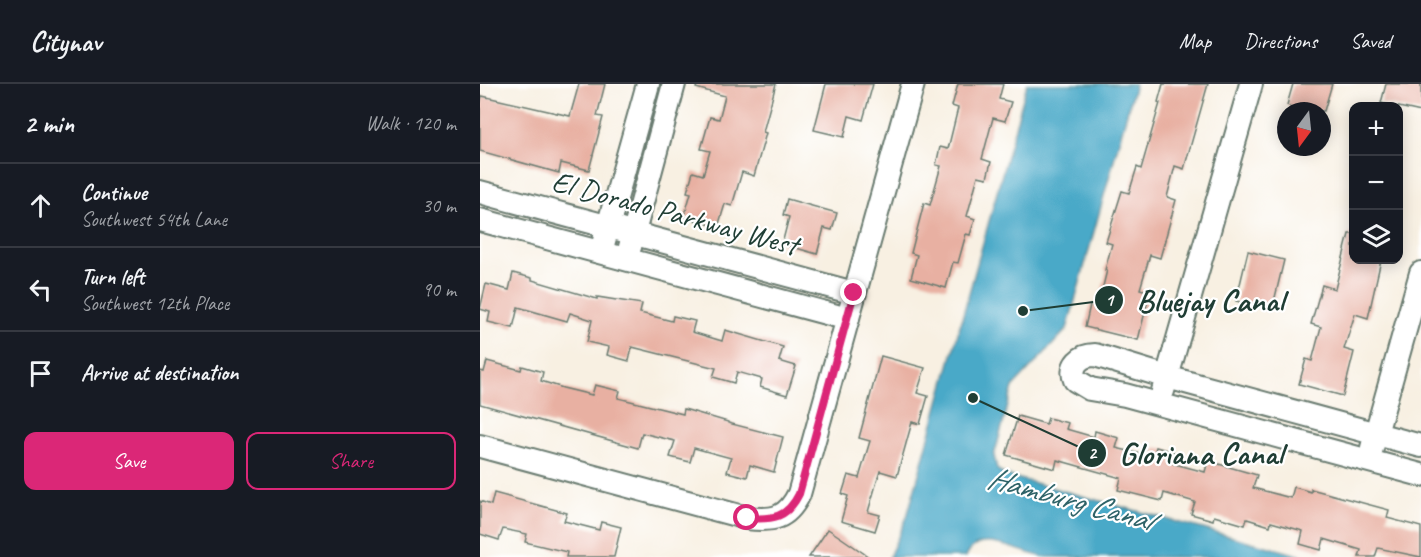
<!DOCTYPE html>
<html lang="en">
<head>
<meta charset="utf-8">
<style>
  body { margin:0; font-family:Caveat,sans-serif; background:#20242c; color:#f1f3f6 }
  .controls { position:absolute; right:18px; top:18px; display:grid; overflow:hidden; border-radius:12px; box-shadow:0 3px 15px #0003 }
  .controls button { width:54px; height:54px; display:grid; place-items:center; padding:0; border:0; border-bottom:2px solid #363941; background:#171b24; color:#f1f3f6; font:30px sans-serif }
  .compass { position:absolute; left:797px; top:18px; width:54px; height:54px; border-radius:50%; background:#171b24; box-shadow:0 3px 15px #0003; rotate:195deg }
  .stop { position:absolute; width:18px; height:18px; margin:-14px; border:4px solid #db2777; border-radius:50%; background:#fff }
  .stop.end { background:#db2777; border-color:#fff; box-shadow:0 2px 6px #0008 }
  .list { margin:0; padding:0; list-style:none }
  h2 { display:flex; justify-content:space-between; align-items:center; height:78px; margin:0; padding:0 24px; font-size:26px }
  h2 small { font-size:20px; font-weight:400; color:#9ea1a6 }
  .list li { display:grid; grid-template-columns:39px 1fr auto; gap:18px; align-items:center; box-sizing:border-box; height:84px; padding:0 24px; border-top:2px solid #363941 }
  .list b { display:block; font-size:22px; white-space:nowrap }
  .list p { margin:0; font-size:20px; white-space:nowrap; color:#9ea1a6 }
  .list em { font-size:20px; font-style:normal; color:#9ea1a6 }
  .actions { display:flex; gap:12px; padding:18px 24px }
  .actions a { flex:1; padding:14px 0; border:2px solid #db2777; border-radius:12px; text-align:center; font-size:21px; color:#db2777 }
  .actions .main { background:#db2777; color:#fff }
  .icon { flex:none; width:33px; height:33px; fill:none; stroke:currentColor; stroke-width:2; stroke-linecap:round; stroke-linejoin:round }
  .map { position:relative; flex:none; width:941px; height:473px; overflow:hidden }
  header { display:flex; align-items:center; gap:36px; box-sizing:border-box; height:84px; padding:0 30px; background:#171b24; border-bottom:2px solid #363941 }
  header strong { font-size:28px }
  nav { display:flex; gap:33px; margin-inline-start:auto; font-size:21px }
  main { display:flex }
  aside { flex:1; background:#171b24 }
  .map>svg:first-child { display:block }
  .water { fill:#49a9c8; stroke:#34737e; stroke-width:1.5 }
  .building { fill:#e8b0a2 }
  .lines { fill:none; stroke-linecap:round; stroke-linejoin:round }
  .minor-casing { stroke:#6b7c71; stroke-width:26 }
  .minor { stroke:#fff; stroke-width:22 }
  .route { stroke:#db2777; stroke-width:8 }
  .labels { text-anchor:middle; stroke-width:4.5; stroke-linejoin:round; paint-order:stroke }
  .street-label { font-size:30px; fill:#1f3d34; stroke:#fff }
  .water-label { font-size:32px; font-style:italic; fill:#2e6368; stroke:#fff }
  .leader { fill:none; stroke:#1f3d34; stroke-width:2 }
  .callout-dot { fill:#1f3d34; stroke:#fff; stroke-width:2 }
  .mark-label { font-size:18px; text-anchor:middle; font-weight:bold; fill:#fff }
  .callout-label { font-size:32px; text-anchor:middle; font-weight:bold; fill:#1f3d34; stroke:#fff; stroke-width:4.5; stroke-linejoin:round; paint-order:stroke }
</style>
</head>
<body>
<header>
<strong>Citynav</strong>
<nav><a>Map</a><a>Directions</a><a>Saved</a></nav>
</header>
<main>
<aside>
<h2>2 min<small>Walk · 120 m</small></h2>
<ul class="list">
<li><svg class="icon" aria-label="ahead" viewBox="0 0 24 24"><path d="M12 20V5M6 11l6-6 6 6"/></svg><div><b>Continue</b><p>Southwest 54th Lane</p></div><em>30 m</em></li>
<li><svg class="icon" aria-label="left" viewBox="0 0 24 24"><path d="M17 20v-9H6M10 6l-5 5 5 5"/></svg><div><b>Turn left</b><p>Southwest 12th Place</p></div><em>90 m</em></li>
<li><svg class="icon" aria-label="arrive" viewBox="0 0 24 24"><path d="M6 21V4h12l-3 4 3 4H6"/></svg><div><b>Arrive at destination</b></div></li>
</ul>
<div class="actions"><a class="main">Save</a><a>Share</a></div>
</aside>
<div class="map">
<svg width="941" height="473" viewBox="0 0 941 473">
  <rect width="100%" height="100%" fill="#fff"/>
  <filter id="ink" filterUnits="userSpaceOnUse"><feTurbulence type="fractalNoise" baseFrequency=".0167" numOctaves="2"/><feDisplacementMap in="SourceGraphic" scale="12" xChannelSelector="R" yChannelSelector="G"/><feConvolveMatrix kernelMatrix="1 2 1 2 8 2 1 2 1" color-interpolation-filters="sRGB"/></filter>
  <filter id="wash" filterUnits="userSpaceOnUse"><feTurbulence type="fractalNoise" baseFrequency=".008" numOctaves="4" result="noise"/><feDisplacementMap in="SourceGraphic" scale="24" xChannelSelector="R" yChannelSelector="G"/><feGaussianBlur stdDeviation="1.35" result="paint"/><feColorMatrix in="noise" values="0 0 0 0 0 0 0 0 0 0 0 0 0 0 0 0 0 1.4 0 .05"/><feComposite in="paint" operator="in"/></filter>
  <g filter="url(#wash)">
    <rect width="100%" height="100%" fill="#f8f0e2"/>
    <path class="water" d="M547 0H655L587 245 533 303 514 372 517 385 525 391 826 473C740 473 654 473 568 473 544 473 498 441 486 473H409L427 433Z"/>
    <g id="blocks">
      <path class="building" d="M99 0H125L117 32 123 33 109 86 81 79 79 89 0 67V20L2 12 90 32Z
        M217 0H296L283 48 286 49 274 92 262 88 252 122 245 120 238 143 204 133 211 109 207 108 213 88 223 91 230 67 221 65 230 33 239 35 245 12 216 4Z
        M346 0H393L383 36 369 32 364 53 334 46Z
        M478 0H523L519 15 531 18 525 37 513 34 502 75 511 78 507 94 498 92 487 132 495 135 490 151 486 150 478 179 473 178 466 204 431 194 437 171 431 169 444 119 450 121 461 82 456 81 460 63 468 65 478 24 472 22Z
        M683 0H728L704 85 695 82 687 113 696 116 680 174 670 171 660 205 670 208 658 256 605 243 610 221 618 223 627 186H625L632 160 626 158 642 107 649 109 657 83 661 85 680 19 678 18Z
        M813 0H852L844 27H811L812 23 807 21Z
        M906 0H941V28L901 19Z
        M307 115 357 129 352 146 344 144 337 170 302 160 309 133 303 131Z
        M869 150H873V176H901L888 234 875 230 864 265 874 268 863 312 819 300 826 275 832 277 841 243 831 240 842 201 855 205Z
        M768 167 804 176 792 226 756 217Z
        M33 189 52 194V196L117 215V213L162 220 160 229 192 237 193 232 215 237 212 248 242 257 245 246 303 263 299 277 316 282 307 311 280 303 282 295 257 288 254 299 233 293 236 284 152 263 149 277 127 271 129 263 107 258 112 236 90 229 87 237 38 223 33 244 8 238 10 228 0 225 6 200 29 206Z
        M401 272 445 284 437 309 448 312 440 340 432 338 417 392 400 387 388 428 400 431 395 447 361 437 368 412 362 410 368 391 379 394 390 357 379 354Z
        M7 277 41 286 42 282 63 288 61 297 83 304 112 311 115 301 140 307 138 314 203 330 204 325 248 338V339L303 353 294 388 270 381 267 393 247 388 251 374 214 364 210 378 190 373 195 357 162 349 158 364 0 320V287L4 288Z
        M538 332 566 340 568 334 588 339 586 345 614 353 615 347 639 354 636 364 673 373 676 363 694 368 691 379 725 388 728 377 777 391 773 404 811 414 814 403 831 408V405L909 426 907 434 941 443V473L898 464 895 473H879L881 466 844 455 841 466 820 460 823 447 791 438 790 442 767 435 765 441 734 432 733 436 711 430 715 418 684 409 682 417 638 406 641 394 577 376 575 385 526 371Z
        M14 409 87 429 84 437 119 446 121 438 141 443 134 473H86L87 468 45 458 47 450 23 445 19 456 0 450V417L11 421Z
        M348 445 363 455 389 473H329Z"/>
    </g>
  </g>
  <g filter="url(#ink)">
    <use href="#blocks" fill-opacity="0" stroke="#6b7c71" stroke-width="1.5"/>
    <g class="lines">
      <g class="minor-casing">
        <path id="minor" d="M0 108 374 209
          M0 136 368 235
          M124 157 168 0
          M150 163 194 0
          M683 307 771 0
          M0 362 267 434C293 437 307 435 319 410L433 0
          M941 362 687 293 615 271C601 271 589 281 595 296L610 305 645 311 941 391
          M892 364 941 189"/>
      </g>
      <use href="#minor" class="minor"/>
    </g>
  </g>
  <g class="lines" filter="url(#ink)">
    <path class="route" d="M267 434C293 436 307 434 319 410L374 209"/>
  </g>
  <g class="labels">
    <g class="street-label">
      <text transform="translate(195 129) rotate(15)" y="10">El Dorado Parkway West</text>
    </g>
    <g class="water-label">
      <text transform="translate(590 414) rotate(15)" y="11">Hamburg Canal</text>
    </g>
  </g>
  <path class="leader" d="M543 227L629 216M493 314L612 369"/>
  <g class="callout-dot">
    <circle cx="543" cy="227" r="6"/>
    <circle cx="493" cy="314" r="6"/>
    <circle cx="629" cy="216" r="15"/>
    <circle cx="612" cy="369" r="15"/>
  </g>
  <g class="mark-label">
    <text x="629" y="222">1</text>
    <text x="612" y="375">2</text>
  </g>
  <g class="callout-label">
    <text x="730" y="227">Bluejay Canal</text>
    <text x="721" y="380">Gloriana Canal</text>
  </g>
</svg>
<div class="controls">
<button>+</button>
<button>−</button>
<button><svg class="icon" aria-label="layers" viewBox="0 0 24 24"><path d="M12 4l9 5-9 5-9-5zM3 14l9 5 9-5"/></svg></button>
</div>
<svg class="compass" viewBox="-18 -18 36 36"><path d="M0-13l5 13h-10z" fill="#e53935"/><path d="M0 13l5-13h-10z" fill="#9ea1a6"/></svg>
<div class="stop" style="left:267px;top:434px"></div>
<div class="stop end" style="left:374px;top:209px"></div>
</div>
</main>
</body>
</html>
